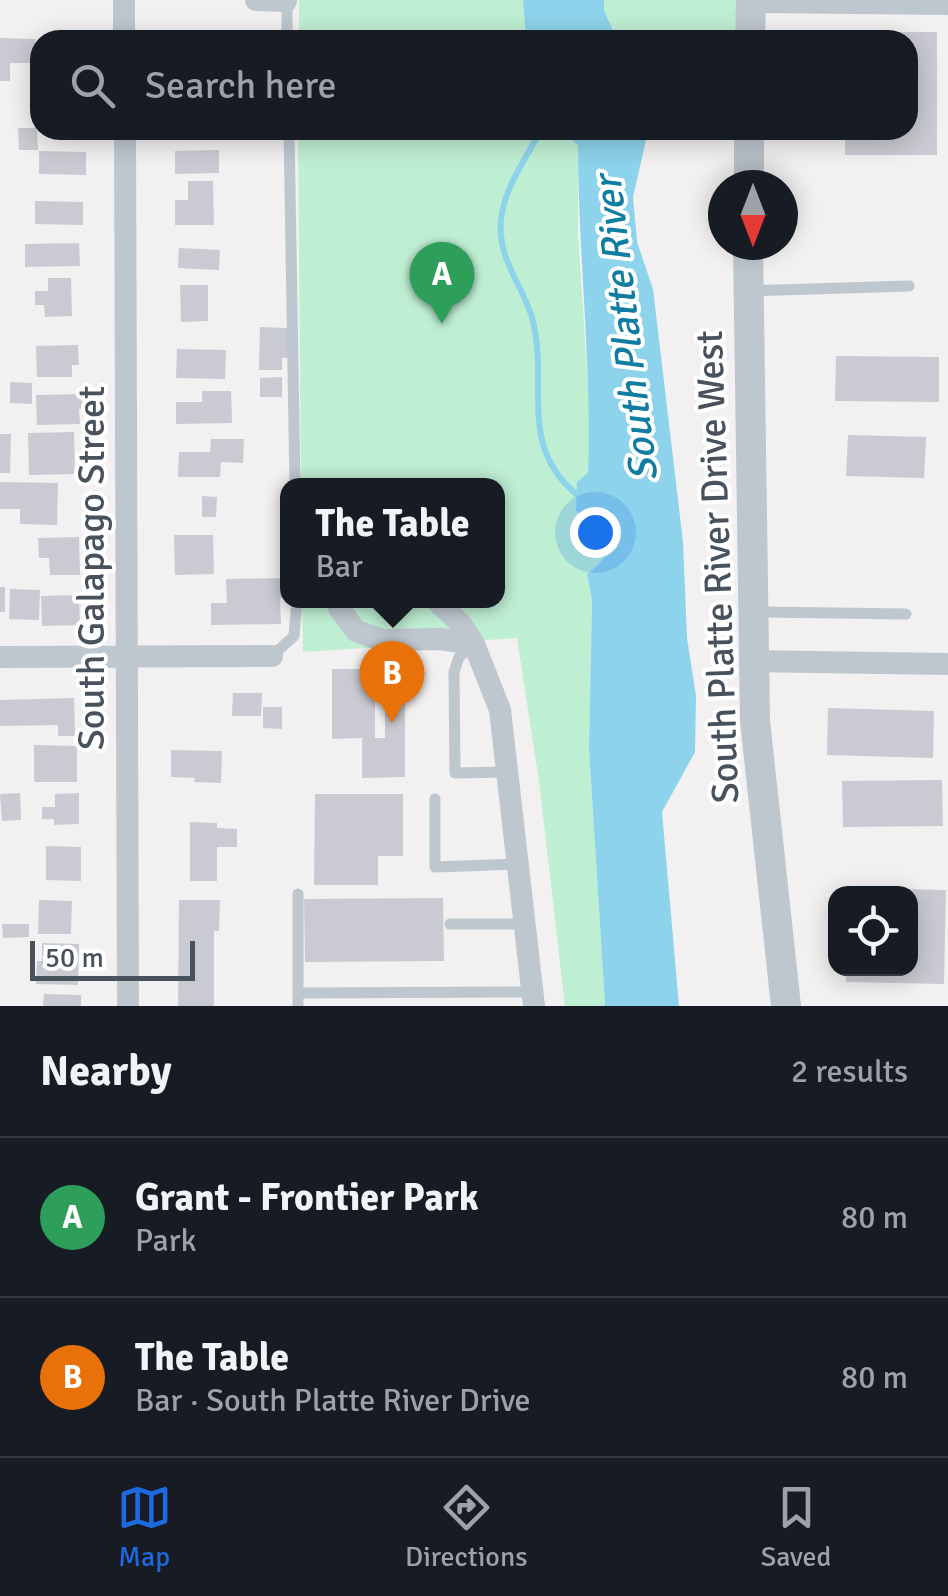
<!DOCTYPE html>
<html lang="en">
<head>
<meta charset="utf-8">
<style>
  body { margin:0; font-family:Signika,sans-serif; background:#242831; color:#f1f3f6 }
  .controls { position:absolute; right:30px; bottom:30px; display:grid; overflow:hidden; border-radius:20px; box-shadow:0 5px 25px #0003 }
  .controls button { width:90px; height:90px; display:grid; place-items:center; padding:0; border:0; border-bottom:2px solid #363941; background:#171b24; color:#f1f3f6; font:50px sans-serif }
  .compass { position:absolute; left:708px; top:170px; width:90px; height:90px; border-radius:50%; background:#171b24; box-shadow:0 5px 25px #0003; rotate:180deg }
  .scale { position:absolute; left:30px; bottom:25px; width:165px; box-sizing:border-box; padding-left:10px; border:5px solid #48525d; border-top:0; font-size:28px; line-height:35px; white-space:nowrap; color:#48525d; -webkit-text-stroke:8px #fff; paint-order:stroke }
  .you { position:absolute; left:595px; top:532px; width:35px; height:35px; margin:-25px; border:8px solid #fff; border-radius:50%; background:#1a73e8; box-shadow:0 0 0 15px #1a73e833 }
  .badge { display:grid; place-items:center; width:65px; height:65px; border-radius:50%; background:#1c69e0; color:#fff; font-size:32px; font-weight:700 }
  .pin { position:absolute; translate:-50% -82px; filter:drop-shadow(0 2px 5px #0008) }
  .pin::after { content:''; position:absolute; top:52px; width:35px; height:30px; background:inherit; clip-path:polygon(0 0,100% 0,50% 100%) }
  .popup { position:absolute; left:280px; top:478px; width:225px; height:130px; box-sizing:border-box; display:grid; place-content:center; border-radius:20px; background:#171b24; filter:drop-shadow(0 2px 8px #0005); font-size:32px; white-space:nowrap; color:#9ea1a6 }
  .popup b { font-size:38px; color:#f1f3f6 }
  .popup::after { content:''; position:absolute; left:50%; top:100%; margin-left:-20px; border:20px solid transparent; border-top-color:#171b24 }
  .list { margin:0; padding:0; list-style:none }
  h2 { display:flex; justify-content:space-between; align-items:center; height:130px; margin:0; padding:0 40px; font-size:42px }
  h2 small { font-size:32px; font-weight:400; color:#9ea1a6 }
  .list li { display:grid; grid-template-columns:65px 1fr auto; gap:30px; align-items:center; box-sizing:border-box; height:160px; padding:0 40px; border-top:2px solid #363941 }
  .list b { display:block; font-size:38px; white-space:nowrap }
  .list p { margin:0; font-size:32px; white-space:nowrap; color:#9ea1a6 }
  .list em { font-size:32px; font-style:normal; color:#9ea1a6 }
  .icon { flex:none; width:55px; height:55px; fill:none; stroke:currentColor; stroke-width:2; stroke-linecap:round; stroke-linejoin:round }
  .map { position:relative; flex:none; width:948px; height:1006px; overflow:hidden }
  .search { position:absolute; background:#171b24; box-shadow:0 5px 25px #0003; left:30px; right:30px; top:30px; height:110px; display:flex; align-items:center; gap:25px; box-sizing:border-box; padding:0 35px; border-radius:30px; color:#9ea1a6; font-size:38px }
  .sheet { height:450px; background:#171b24 }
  nav { display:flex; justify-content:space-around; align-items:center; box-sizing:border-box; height:140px; border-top:2px solid #363941; background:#171b24; font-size:28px; color:#9ea1a6 }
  nav a { display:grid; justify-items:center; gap:5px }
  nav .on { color:#1c69e0 }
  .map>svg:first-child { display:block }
  .green { fill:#bfefd3 }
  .water { fill:#8dd3eb }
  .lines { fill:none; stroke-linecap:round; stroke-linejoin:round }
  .stream { stroke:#8dd3eb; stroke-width:6 }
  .building { fill:#cacbd2 }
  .service { stroke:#bec6ce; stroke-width:11 }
  .minor { stroke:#bec6ce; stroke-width:22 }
  .tertiary { stroke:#bec6ce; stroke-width:30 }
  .labels { text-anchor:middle; stroke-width:8; stroke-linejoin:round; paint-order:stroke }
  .street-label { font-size:38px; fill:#48525d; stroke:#fff }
  .water-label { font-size:40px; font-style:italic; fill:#0f7ca1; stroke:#fff }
</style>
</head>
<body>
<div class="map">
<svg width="948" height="1006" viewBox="0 0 948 1006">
  <rect width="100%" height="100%" fill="#f2f0f0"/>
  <path class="green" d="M299 0H523L526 40H299Z
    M604 0H736V40H617L604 10Z
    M298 130H560L578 144V234L590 415 588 473 576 511C604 535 626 544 587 575L592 601 589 749 605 1006H565L539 781 517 638 303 652 302 601 497 600V486L301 485Z"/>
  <path class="water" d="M523 0H604V10L617 40H526Z
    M560 130H644L646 140 633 197 637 242 653 289 683 542 687 638 696 696 695 752 662 812 679 1006H605L589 749 592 601 587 574C626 544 604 534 576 511L577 482 588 473C592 363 578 254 578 145Z"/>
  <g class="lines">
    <path class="stream" d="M541 130C526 158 504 188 501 220 497 260 524 286 533 321 549 389 516 447 581 498"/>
  </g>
  <path class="building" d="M815 32H937V155H845V130H908V40H815Z
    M0 38 35 39V63H10V81H0Z
    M18 128H37L38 150H19Z
    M253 130H286V137L254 138Z
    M219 150V173L175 174V151Z
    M39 151 86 152V175L39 174Z
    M188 181H213L214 225H175V200H188Z
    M35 201 83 202V225L35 224Z
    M79 243 80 266 25 267V244Z
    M179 248 220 250 219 270 178 268Z
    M48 278H71L72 316 45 317 44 305H35V291H48Z
    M180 285H208V321L181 322Z
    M260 327 288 328V358H282V370H259Z
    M78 345 79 365H72V377H37L36 346Z
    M177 349 226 350 225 379 176 378Z
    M836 356 939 357V402L835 401Z
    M282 377V397H260V378Z
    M10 382 32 383V404L10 403Z
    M202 391H231L232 423 176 424V402H202Z
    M90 394V408L79 409 80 424 37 425 36 395Z
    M74 432 75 474 29 475 28 433Z
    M0 434H11L10 473H0Z
    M848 435 926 437 924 478 846 476Z
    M211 439H244L243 463 221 462 220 477H178L179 452H210Z
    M0 482 58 483 57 525 20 524V509H0Z
    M202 496 217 497 216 517H202Z
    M174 535H213L214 574 175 575Z
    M79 537 80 575H50L49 558H39L38 538Z
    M287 578V598H280L281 624 211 625V603H227L226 579Z
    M0 587H5V612H0Z
    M10 589 40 590 39 620 9 619Z
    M79 595 80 625 42 626 41 596Z
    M332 669H375V738H385V698H405V777L362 778V738L332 739Z
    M233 693H262L261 716H232Z
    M74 698 75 736H58V725L0 726V700Z
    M263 707H282V729L263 728Z
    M828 708 934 711 933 758 827 755Z
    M34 745 77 746V782H34Z
    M171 750 222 751 221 783 194 782 195 778 171 777Z
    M942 780 943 826 843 827 842 781Z
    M20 793 21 820 2 821 0 794Z
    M79 793V824L54 825V819H42V807H55V794Z
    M315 794H403V856H378V885H314Z
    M190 822 217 823V828L237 829V847H217V881H190Z
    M46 846 81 847V881L46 880Z
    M848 888 946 890 944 984 846 982V968H910V894H848Z
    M443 898 444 961 305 962 304 899Z
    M39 900 72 901 71 934H38Z
    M179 900H220L219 931H214V1006H178Z
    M2 924H29V937L3 938Z
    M42 943 79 944 78 985 36 984 37 961H42Z
    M44 994 81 995V1006H43Z"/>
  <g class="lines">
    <path class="service" d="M287 0V40
      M289 130 295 486
      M749 291 909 286
      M755 612 906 614
      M474 644 459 657 454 672 455 773 505 772
      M272 656 294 636 297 600
      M435 799V867L517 864
      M298 894V1006
      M450 924H525
      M299 993 532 992"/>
    <path class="minor" d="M124 0V40
      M256 0 286 1
      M751 2 948 4
      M125 130 128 1006
      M340 600 339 608 356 631 382 640 440 639 474 644
      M436 600 461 624 474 644 500 710 534 1006
      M0 657 272 656
      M752 661 948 664"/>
    <path class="tertiary" d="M750 40 751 0
      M749 185V130
      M748 245 755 721 786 1006"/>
  </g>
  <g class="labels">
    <g class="street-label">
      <text transform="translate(717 567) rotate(-92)" y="13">South Platte River Drive West</text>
      <text transform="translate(91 568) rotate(-90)" y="13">South Galapago Street</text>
    </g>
    <g class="water-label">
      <text transform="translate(625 329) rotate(-97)" y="14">South Platte River</text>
    </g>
  </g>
</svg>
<div class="controls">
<button><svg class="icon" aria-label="locate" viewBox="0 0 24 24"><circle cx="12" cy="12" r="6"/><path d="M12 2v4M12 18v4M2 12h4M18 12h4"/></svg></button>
</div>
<svg class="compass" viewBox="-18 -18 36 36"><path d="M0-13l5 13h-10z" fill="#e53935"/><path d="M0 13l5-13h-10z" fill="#9ea1a6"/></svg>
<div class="scale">50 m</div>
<div class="you"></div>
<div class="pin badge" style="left:442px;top:324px;background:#2e9e5b">A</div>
<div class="pin badge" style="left:392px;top:723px;background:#e8710a">B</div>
<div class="popup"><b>The Table</b>Bar</div>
<div class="search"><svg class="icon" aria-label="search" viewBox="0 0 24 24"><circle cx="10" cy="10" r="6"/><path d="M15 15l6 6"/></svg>Search here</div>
</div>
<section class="sheet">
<h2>Nearby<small>2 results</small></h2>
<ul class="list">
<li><span class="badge" style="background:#2e9e5b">A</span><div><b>Grant - Frontier Park</b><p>Park</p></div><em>80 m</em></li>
<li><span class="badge" style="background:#e8710a">B</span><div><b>The Table</b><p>Bar · South Platte River Drive</p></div><em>80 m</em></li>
</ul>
</section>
<nav>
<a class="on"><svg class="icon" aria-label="map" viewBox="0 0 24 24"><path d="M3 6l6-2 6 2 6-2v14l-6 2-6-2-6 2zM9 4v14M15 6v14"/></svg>Map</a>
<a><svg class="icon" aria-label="directions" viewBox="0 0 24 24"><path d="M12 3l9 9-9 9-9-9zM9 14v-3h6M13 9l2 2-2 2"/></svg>Directions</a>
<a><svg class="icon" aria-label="saved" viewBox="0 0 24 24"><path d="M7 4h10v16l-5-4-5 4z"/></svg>Saved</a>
</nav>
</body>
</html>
